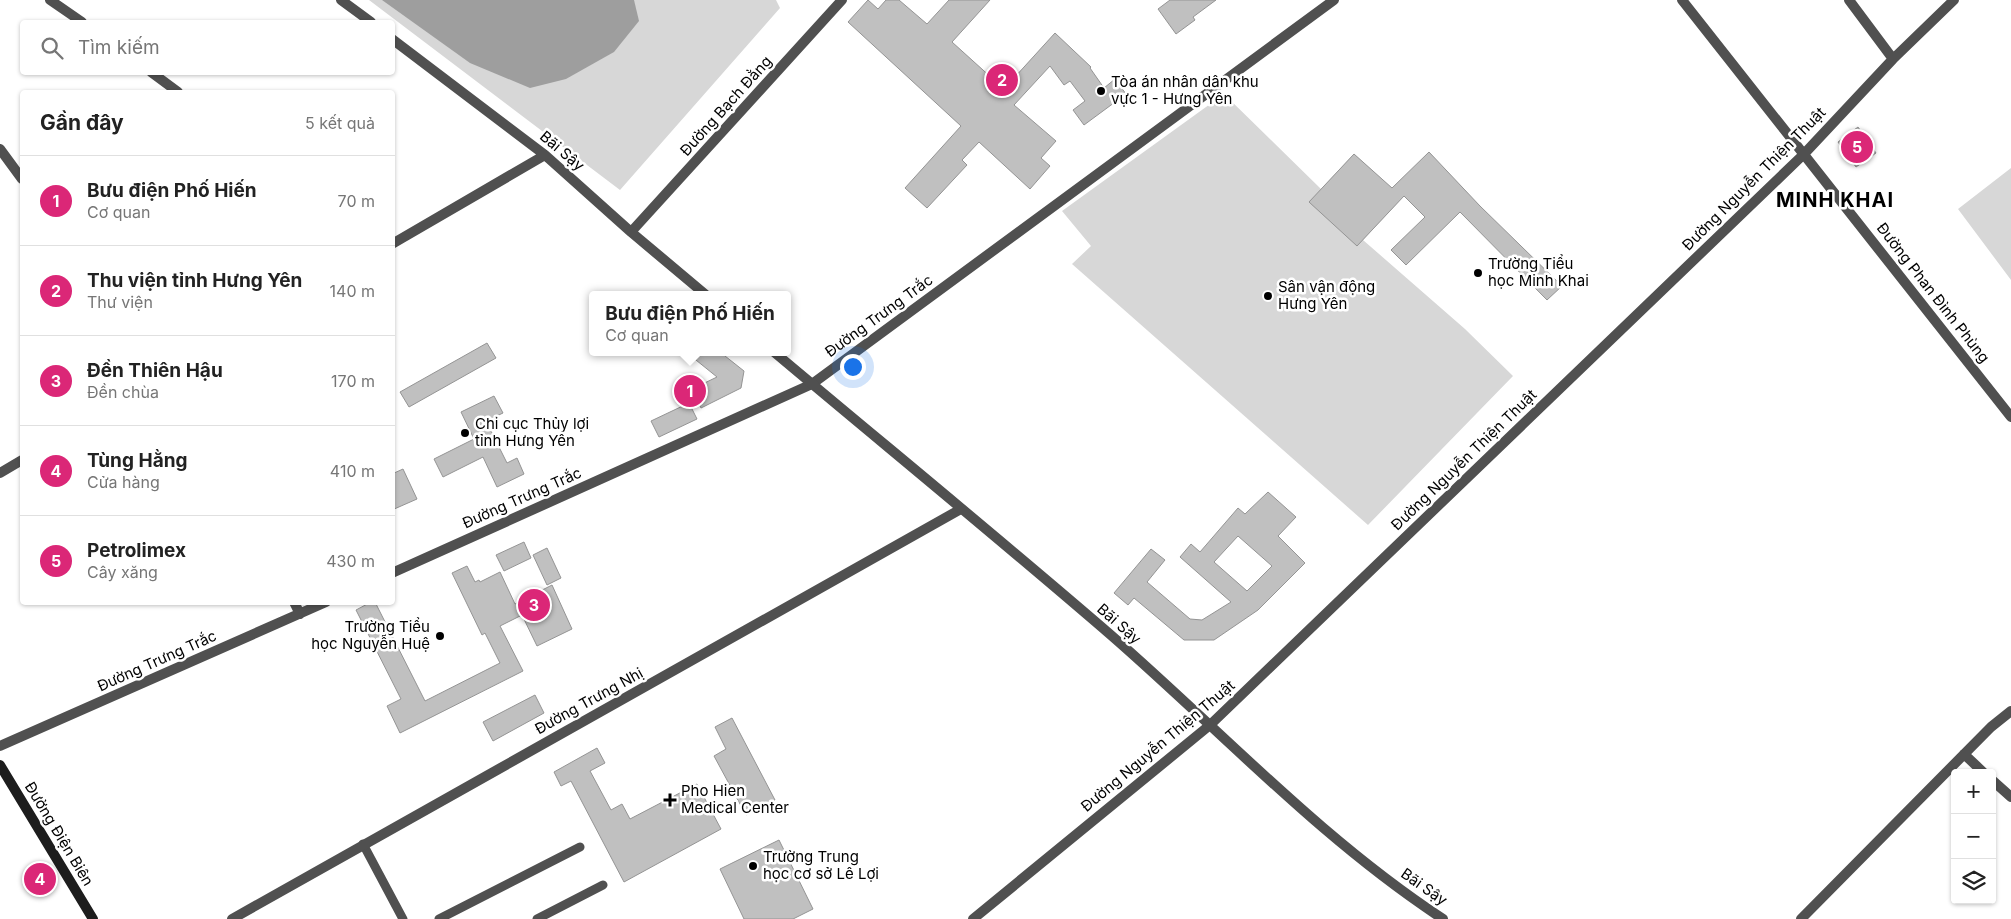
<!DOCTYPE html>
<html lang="vi">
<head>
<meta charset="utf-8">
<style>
  body { margin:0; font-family:Inter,sans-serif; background:#f6f6f6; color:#222 }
  .controls { position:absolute; right:15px; bottom:15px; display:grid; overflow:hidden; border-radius:5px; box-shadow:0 1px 4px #0004 }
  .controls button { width:45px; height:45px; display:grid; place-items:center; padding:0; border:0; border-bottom:1px solid #e0e0e0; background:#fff; color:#222; font:25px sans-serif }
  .you { position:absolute; left:852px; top:366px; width:18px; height:18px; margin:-12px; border:4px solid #fff; border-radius:50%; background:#1a73e8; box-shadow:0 0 0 8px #1a73e833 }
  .badge { display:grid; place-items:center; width:32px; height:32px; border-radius:50%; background:#db2777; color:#fff; font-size:16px; font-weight:700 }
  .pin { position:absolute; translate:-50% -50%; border:2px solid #fff; box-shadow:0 1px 5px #0006 }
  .popup { position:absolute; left:589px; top:291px; width:202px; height:65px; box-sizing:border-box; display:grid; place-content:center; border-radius:5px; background:#fff; filter:drop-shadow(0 1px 4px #0005); font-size:16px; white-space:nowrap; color:#767676 }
  .popup b { font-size:19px; color:#222 }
  .popup::after { content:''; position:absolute; left:50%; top:100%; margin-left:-10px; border:10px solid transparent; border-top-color:#fff }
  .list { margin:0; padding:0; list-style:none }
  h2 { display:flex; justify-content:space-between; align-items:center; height:65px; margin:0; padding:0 20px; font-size:21px }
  h2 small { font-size:16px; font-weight:400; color:#767676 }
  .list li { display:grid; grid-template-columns:32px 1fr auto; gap:15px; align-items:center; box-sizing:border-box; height:90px; padding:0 20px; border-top:1px solid #e0e0e0 }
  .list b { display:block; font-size:19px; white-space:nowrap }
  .list p { margin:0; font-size:16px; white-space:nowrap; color:#767676 }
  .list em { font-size:16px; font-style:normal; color:#767676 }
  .icon { flex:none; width:28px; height:28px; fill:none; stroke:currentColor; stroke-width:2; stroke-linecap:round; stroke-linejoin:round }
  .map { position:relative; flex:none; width:2011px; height:919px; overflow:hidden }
  .search { position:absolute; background:#fff; box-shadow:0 1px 4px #0004; left:20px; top:20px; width:375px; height:55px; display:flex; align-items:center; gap:12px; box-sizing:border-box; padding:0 18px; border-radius:5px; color:#767676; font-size:19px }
  .panel { position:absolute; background:#fff; box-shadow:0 1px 4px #0004; left:20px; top:90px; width:375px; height:515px; border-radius:5px }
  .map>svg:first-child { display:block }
  .green { fill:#d7d7d7 }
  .water { fill:#9e9e9e }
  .building { fill:#c0c0c0; stroke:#949494; fill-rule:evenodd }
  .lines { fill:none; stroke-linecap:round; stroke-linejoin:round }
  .service { stroke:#505050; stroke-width:9 }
  .minor { stroke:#505050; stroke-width:10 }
  .tertiary { stroke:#505050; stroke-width:10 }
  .secondary { stroke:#1d1d1d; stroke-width:10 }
  .poi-dot { fill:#000; stroke:#fff; stroke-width:2 }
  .labels { text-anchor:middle; stroke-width:5; stroke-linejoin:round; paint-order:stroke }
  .poi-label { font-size:15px; fill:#000; stroke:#fff; text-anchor:start }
  .street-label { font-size:15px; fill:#000; stroke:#fff }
  .district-label { font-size:20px; font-weight:bold; letter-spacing:1px; fill:#000; stroke:#fff }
</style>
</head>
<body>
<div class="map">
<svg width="2011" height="919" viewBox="0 0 2011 919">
  <rect width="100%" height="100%" fill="#fff"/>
  <path class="green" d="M369 0H776L780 8 620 190Z
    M1224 94 1321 189 1354 154 1402 198 1363 240 1465 329 1513 376 1368 525 1072 264 1091 246 1062 211Z
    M2011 168V280L1958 209Z"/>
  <path class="water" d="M382 0H634L639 21 614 52 566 79 530 88 470 63Z"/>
  <path class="building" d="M868 0 878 9 886 0H899L927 24 949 0H990L952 42 1004 89 1055 33 1091 67 1090 68 1104 88 1115 79 1126 94 1084 125 1073 110 1085 101 1070 81 1064 85 1050 66 1014 105 1056 141 1041 158 1050 166 1030 189 979 142 962 160 967 165 927 208 905 188 961 126 848 22Z
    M1170 0H1216L1193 17 1195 20 1176 34 1158 9Z
    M1858 127 1876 153 1856 167 1838 142Z
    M1429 152 1480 206 1562 286 1547 300 1460 212 1406 265 1391 250 1425 217 1404 196 1357 246 1309 202 1354 154 1392 188Z
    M487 343 496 358 409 407 400 392Z
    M686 352H720L744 371 741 388 701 408 692 389 717 377Z
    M494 396 503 413 486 421 507 463 517 458 524 474 497 487 483 457 443 477 434 459 474 439 461 412Z
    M689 403 697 419 659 437 651 421Z
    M403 469 417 499 392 510V474Z
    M1268 492 1296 517 1278 536 1305 563 1258 610 1214 640H1184L1134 598 1128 605 1114 593 1151 549 1165 560 1147 582 1190 619 1202 620 1231 602 1180 557 1191 544 1200 552 1238 508 1245 514ZM1238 536 1272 566 1247 591 1214 562Z
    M524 542 531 558 504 571 496 555Z
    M547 548 561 578 547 585 533 555Z
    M467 566 475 582 479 580 480 582 500 572 515 604 552 585 572 629 537 646 522 615 500 626 523 671 400 733 387 706 401 699 356 610 371 602H375L425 701 500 663 485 633 482 635 452 573Z
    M535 695 544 713 493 741 483 722Z
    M732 718 775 800 746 815 714 756 726 749 715 727Z
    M597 748 605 763 590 771 611 810 622 804 630 819 697 784 721 829 624 882 571 781 561 786 554 772Z
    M779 840 813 909 793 919H744L720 869Z"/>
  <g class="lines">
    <path class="service" d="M363 844 403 919
      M439 919 580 847
      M537 919 603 885"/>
    <path class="minor" d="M50 0 82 22
      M1682 0 2011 417
      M1849 0 1893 59
      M151 72 178 92
      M0 149 22 179
      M392 573 812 384 1334 0
      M294 602 300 614
      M1210 725 1804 154 1893 59 1954 0
      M0 746 326 602
      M1964 754 1984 773
      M1992 780 2011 797
      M232 919 961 509
      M1801 919 1991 727 2011 711"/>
    <path class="tertiary" d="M341 0 371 22
      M392 39 545 155 631 232 706 295
      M631 232 842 0
      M392 244 545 155
      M774 352C887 447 1001 540 1112 636 1221 731 1321 839 1443 919
      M0 473 22 460
      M973 919 1210 725"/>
    <path class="secondary" d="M0 765 93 919"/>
  </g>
  <g class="poi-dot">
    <circle cx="1101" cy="91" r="5"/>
    <circle cx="1478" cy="273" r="5"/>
    <circle cx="1268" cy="296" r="5"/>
    <circle cx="465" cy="433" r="5"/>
    <circle cx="440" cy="636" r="5"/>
    <path d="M667.5 792.5h5v5h5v5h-5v5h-5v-5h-5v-5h5z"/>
    <circle cx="753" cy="866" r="5"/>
  </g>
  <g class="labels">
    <g class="poi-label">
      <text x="1111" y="87">Tòa án nhân dân khu<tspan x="1111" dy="17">vực 1 - Hưng Yên</tspan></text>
      <text x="1488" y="269">Trường Tiểu<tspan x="1488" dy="17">học Minh Khai</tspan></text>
      <text x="1278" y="292">Sân vận động<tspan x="1278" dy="17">Hưng Yên</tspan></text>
      <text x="475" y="429">Chi cục Thủy lợi<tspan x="475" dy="17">tỉnh Hưng Yên</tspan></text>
      <text x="430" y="632" text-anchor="end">Trường Tiểu<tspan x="430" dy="17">học Nguyễn Huệ</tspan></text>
      <text x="681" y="796">Pho Hien<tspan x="681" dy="17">Medical Center</tspan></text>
      <text x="763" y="862">Trường Trung<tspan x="763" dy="17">học cơ sở Lê Lợi</tspan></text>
    </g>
    <g class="street-label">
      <text transform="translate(726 106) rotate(-48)" y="5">Đường Bạch Đằng</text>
      <text transform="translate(562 151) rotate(40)" y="5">Bãi Sậy</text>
      <text transform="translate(1754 179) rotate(-45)" y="5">Đường Nguyễn Thiện Thuật</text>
      <text transform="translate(1933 293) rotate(52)" y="5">Đường Phan Đình Phùng</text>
      <text transform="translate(879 316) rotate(-36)" y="5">Đường Trưng Trắc</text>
      <text transform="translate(1464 460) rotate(-44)" y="5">Đường Nguyễn Thiện Thuật</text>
      <text transform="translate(522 498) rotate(-24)" y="5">Đường Trưng Trắc</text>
      <text transform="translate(1119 624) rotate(41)" y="5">Bãi Sậy</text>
      <text transform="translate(157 661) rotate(-24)" y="5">Đường Trưng Trắc</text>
      <text transform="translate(589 701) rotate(-29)" y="5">Đường Trưng Nhị</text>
      <text transform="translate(1158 746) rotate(-40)" y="5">Đường Nguyễn Thiện Thuật</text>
      <text transform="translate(59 834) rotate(59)" y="5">Đường Điện Biên</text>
      <text transform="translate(1424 887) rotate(35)" y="5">Bãi Sậy</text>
    </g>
    <g class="district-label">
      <text x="1835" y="207">MINH KHAI</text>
    </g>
  </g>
</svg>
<div class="controls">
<button>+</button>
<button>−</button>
<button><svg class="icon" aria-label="layers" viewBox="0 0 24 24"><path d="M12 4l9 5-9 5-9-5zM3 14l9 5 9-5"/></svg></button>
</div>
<div class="you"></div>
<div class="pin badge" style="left:690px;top:391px">1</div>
<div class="popup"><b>Bưu điện Phố Hiến</b>Cơ quan</div>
<div class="pin badge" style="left:1002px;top:80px">2</div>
<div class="pin badge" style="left:534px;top:605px">3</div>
<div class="pin badge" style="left:40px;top:879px">4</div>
<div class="pin badge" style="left:1857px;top:147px">5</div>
<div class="search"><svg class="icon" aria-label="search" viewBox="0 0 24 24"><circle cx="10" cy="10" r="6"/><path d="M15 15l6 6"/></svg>Tìm kiếm</div>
<section class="panel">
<h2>Gần đây<small>5 kết quả</small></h2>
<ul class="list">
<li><span class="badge">1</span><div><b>Bưu điện Phố Hiến</b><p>Cơ quan</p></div><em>70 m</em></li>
<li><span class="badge">2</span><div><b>Thu viện tỉnh Hưng Yên</b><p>Thư viện</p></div><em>140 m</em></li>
<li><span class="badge">3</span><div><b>Đền Thiên Hậu</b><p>Đền chùa</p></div><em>170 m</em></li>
<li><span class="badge">4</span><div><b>Tùng Hằng</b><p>Cửa hàng</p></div><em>410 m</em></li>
<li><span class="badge">5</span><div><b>Petrolimex</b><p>Cây xăng</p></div><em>430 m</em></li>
</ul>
</section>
</div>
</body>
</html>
